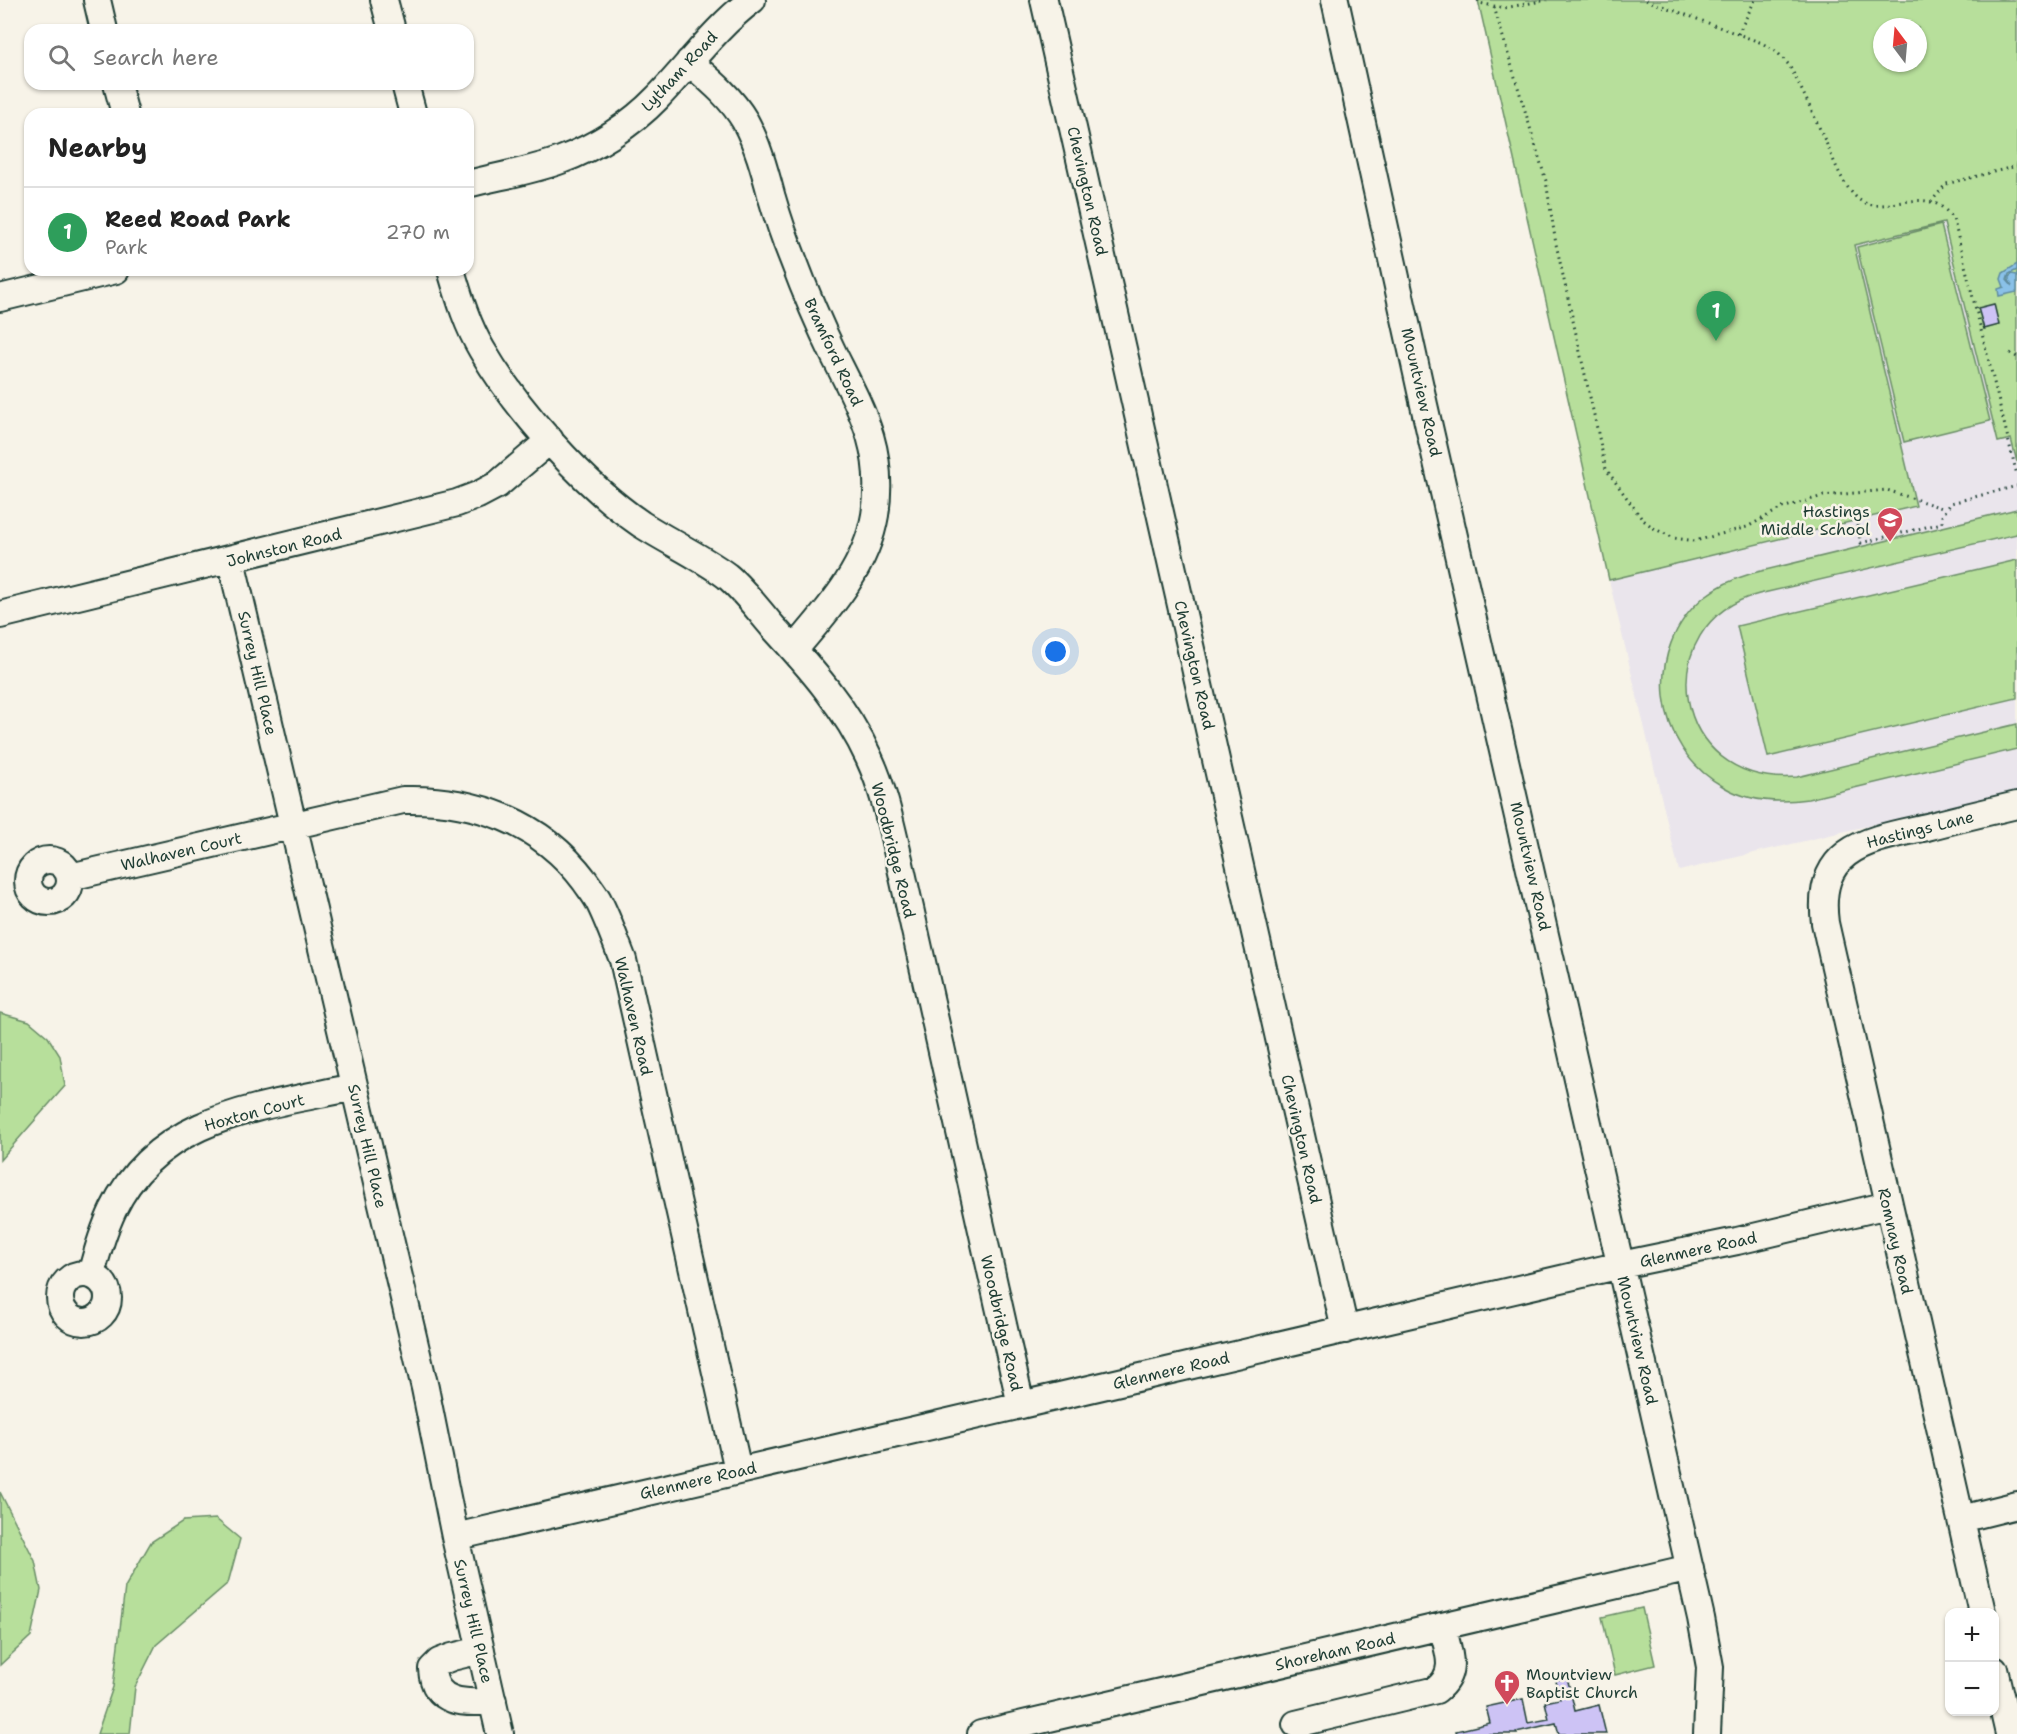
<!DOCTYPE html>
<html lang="en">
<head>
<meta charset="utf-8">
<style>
  body { margin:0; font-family:"Shantell Sans",sans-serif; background:#f2f2f2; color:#222 }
  .controls { position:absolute; right:18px; bottom:18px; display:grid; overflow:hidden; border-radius:12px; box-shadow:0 2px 4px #0004 }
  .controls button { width:54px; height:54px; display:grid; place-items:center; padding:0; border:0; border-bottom:2px solid #e0e0e0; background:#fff; color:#222; font:30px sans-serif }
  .compass { position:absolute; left:1873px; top:18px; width:54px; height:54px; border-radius:50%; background:#fff; box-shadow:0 2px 4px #0004; rotate:344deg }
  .you { position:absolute; left:1056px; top:652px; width:21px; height:21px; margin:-15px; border:4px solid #fff; border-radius:50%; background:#1a73e8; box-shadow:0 0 0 9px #1a73e833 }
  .badge { display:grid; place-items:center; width:39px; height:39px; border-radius:50%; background:#d1495b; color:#fff; font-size:20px; font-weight:700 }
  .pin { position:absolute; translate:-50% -50px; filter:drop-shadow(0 2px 3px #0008) }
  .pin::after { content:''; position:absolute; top:32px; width:21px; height:18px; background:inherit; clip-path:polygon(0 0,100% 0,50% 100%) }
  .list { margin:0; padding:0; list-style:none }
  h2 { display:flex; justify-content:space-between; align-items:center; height:78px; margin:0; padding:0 24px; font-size:26px }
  h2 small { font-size:20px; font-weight:400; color:#767676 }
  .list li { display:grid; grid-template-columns:39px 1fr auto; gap:18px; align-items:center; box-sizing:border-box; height:90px; padding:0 24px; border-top:2px solid #e0e0e0 }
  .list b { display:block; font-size:22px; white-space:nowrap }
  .list p { margin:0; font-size:20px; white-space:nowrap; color:#767676 }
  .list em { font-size:20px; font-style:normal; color:#767676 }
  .icon { flex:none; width:33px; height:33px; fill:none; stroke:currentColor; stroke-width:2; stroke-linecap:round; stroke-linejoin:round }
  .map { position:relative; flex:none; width:2017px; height:1734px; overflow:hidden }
  .search { position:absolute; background:#fff; box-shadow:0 2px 4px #0004; left:24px; top:24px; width:450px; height:66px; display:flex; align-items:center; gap:15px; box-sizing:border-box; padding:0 21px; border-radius:18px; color:#767676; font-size:22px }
  .panel { position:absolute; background:#fff; box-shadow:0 2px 4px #0004; left:24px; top:108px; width:450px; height:168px; border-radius:18px }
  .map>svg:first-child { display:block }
  .built { fill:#eae5ec }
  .green { fill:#b7df9b; stroke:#6b8e68; stroke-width:1.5; fill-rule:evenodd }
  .water { fill:#8ac1e8; stroke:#5f8ca0; stroke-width:1.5 }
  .building { fill:#cdc3f5; stroke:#1f3d34; stroke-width:1.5 }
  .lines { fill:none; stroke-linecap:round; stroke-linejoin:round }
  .minor-casing { stroke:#1f3d34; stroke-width:30 }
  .path { stroke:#1f3d34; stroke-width:3; stroke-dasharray:1.5 4.5; stroke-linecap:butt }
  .minor { stroke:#f7f3e8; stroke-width:26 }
  .labels { text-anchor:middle; stroke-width:5; stroke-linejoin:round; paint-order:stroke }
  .street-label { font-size:16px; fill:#1f3d34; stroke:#f7f3e8 }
  .poi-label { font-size:16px; fill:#1f3d34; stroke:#f7f3e8; text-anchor:end }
</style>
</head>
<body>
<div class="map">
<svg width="2017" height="1734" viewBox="0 0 2017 1734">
  <rect width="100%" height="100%" fill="#f7f3e8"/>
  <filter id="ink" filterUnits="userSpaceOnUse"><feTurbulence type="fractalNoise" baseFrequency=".0167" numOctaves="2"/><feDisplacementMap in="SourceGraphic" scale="12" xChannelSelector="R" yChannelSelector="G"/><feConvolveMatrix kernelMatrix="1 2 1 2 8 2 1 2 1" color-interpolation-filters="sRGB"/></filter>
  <g filter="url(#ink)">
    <path class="built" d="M1944 222 1997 441 2017 437V790L1679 871 1609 580 1916 506 1854 245Z"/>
    <path class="green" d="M1478 0H2017V462L2011 439 1998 442 1944 223 1854 245 1916 506 1609 580ZM1882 27H1918V63H1882Z
      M1941 225 1990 421 1904 442 1857 247Z
      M2017 509V534L1759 594C1648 622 1669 787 1797 777L2017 724V749L1808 799C1780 803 1749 802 1724 787 1653 748 1642 649 1704 597 1719 585 1736 578 1753 573Z
      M2017 560V698L1768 757 1737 626Z
      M0 1013 29 1021 48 1037 60 1056 65 1086 0 1160Z
      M0 1492 35 1561 41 1590 31 1636 0 1665Z
      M216 1519 240 1539 228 1583 156 1645 135 1687 130 1734H97L113 1687 125 1587 151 1542 183 1521Z
      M1642 1608 1655 1665 1615 1675 1602 1617Z"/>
    <path class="water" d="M2017 264V270L2009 274 2007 280 2012 286 2009 280V277L2012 274 2017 275V292L1999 296 1998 289 2004 287 2001 279 2003 273Z"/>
    <path class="building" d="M1994 304 1999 325 1984 329 1978 308Z
      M1567 1677 1575 1711 1599 1705 1606 1734H1559L1556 1723 1516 1732 1517 1734H1457L1456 1731 1490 1723 1486 1707 1523 1699 1528 1723 1549 1719 1545 1702 1560 1699 1555 1680Z"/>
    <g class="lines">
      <g class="minor-casing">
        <path id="minor" d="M97 0 104 30
          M384 0 392 30
          M1044 0 1345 1330
          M1335 0 1424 405 1701 1618 1710 1667 1707 1734
          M689 62C710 80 731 97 745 121 758 145 765 172 772 198 778 219 785 239 793 259 805 291 819 324 834 355 862 411 885 450 875 515 866 569 828 610 794 650
          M117 84 125 114
          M405 84 413 114
          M468 184C499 176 531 171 561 160 596 147 631 125 657 98 689 65 715 28 752 0
          M451 270C459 297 467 325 482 350 517 410 584 485 641 524 669 542 700 556 727 576 743 589 759 611 773 627 809 666 847 709 869 758 884 790 891 825 899 859L1021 1405
          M0 298 116 270
          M231 560 425 1388 455 1537 500 1734
          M0 615 457 503 478 495 497 485 550 440
          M28 881a21 21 0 1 1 42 0a21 21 0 1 1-42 0Z
          M70 877 403 800C475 798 541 822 585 881 589 887 594 893 598 900 608 919 615 940 623 960L738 1470
          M60 1298a24 24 0 1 1 48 0a24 24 0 1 1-48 0Z
          M91 1275C97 1252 103 1231 113 1210 158 1115 263 1107 354 1087
          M1961 1519 2017 1505
          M455 1537 1621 1265 1737 1241 1888 1205
          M1982 1612 1825 923C1815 846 1869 840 1927 827 1957 819 1987 812 2017 805
          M481 1650 452 1657 439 1662 432 1669C434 1704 465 1704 493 1701
          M1994 1669 2009 1734
          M1296 1724 1436 1690C1459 1672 1448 1651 1442 1626
          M981 1734 1690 1568"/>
      </g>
      <path class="path" d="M1478 0 1479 3 1504 8 1547 0
        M1646 0 1762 43 1777 52 1789 65C1803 91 1815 118 1827 145 1835 163 1842 184 1857 198 1883 221 1928 177 1954 221L2017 475
        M1494 7 1546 181 1556 244 1606 469 1642 519 1655 529 1674 538 1695 541 1747 527 1782 508 1823 496 1887 490 1945 509
        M1738 34 1755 0
        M1931 202 1946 184 2017 166
        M2010 353 2017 357
        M1857 525 1861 543 1942 523V516L1951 503 2017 486"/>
      <use href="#minor" class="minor"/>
    </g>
  </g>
  <defs>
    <g id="school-pin" transform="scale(1.35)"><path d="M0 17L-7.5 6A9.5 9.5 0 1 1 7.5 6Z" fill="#d1495b" stroke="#f7f3e8"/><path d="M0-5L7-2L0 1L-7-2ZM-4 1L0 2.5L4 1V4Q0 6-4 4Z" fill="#fff"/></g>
    <g id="church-pin" transform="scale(1.35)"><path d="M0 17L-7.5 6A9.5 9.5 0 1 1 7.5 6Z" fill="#d1495b" stroke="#f7f3e8"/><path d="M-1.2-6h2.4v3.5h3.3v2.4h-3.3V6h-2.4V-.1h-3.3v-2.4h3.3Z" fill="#fff"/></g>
  </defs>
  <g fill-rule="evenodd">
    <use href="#school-pin" x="1890" y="520"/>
    <use href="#church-pin" x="1507" y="1683"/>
  </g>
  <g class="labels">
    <g class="street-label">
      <text transform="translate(679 71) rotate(-47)" y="6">Lytham Road</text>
      <text transform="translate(1088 191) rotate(77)" y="6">Chevington Road</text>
      <text transform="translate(834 352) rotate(65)" y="6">Bramford Road</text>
      <text transform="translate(1422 392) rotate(77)" y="6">Mountview Road</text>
      <text transform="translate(284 547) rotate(-14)" y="6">Johnston Road</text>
      <text transform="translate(1195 665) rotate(77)" y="6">Chevington Road</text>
      <text transform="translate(258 673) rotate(77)" y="6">Surrey Hill Place</text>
      <text transform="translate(1920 829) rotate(-14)" y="6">Hastings Lane</text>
      <text transform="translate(894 850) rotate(76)" y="6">Woodbridge Road</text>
      <text transform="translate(181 851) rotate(-13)" y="6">Walhaven Court</text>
      <text transform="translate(1531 866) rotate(77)" y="6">Mountview Road</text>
      <text transform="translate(634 1016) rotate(77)" y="6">Walhaven Road</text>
      <text transform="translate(254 1112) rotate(-15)" y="6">Hoxton Court</text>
      <text transform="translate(1302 1139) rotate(77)" y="6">Chevington Road</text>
      <text transform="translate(368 1146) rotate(77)" y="6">Surrey Hill Place</text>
      <text transform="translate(1896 1241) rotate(77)" y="6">Romnay Road</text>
      <text transform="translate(1698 1249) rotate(-12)" y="6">Glenmere Road</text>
      <text transform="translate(1002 1323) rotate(77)" y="6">Woodbridge Road</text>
      <text transform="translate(1638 1340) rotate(77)" y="6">Mountview Road</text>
      <text transform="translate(1171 1370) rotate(-13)" y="6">Glenmere Road</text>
      <text transform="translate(698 1480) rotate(-13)" y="6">Glenmere Road</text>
      <text transform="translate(474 1621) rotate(77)" y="6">Surrey Hill Place</text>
      <text transform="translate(1335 1651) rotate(-13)" y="6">Shoreham Road</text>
    </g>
    <g class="poi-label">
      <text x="1870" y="517">Hastings<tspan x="1870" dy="18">Middle School</tspan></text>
      <text x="1526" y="1680" text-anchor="start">Mountview<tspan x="1526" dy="18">Baptist Church</tspan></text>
    </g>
  </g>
</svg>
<div class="controls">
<button>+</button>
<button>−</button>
</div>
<svg class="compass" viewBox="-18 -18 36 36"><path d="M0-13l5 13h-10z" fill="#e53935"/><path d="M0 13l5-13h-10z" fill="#767676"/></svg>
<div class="you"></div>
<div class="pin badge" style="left:1716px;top:341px;background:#2e9e5b">1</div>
<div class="search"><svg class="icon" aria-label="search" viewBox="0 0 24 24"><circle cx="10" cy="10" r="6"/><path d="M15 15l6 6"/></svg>Search here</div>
<section class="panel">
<h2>Nearby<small></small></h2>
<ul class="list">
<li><span class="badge" style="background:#2e9e5b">1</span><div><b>Reed Road Park</b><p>Park</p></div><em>270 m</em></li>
</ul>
</section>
</div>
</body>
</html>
